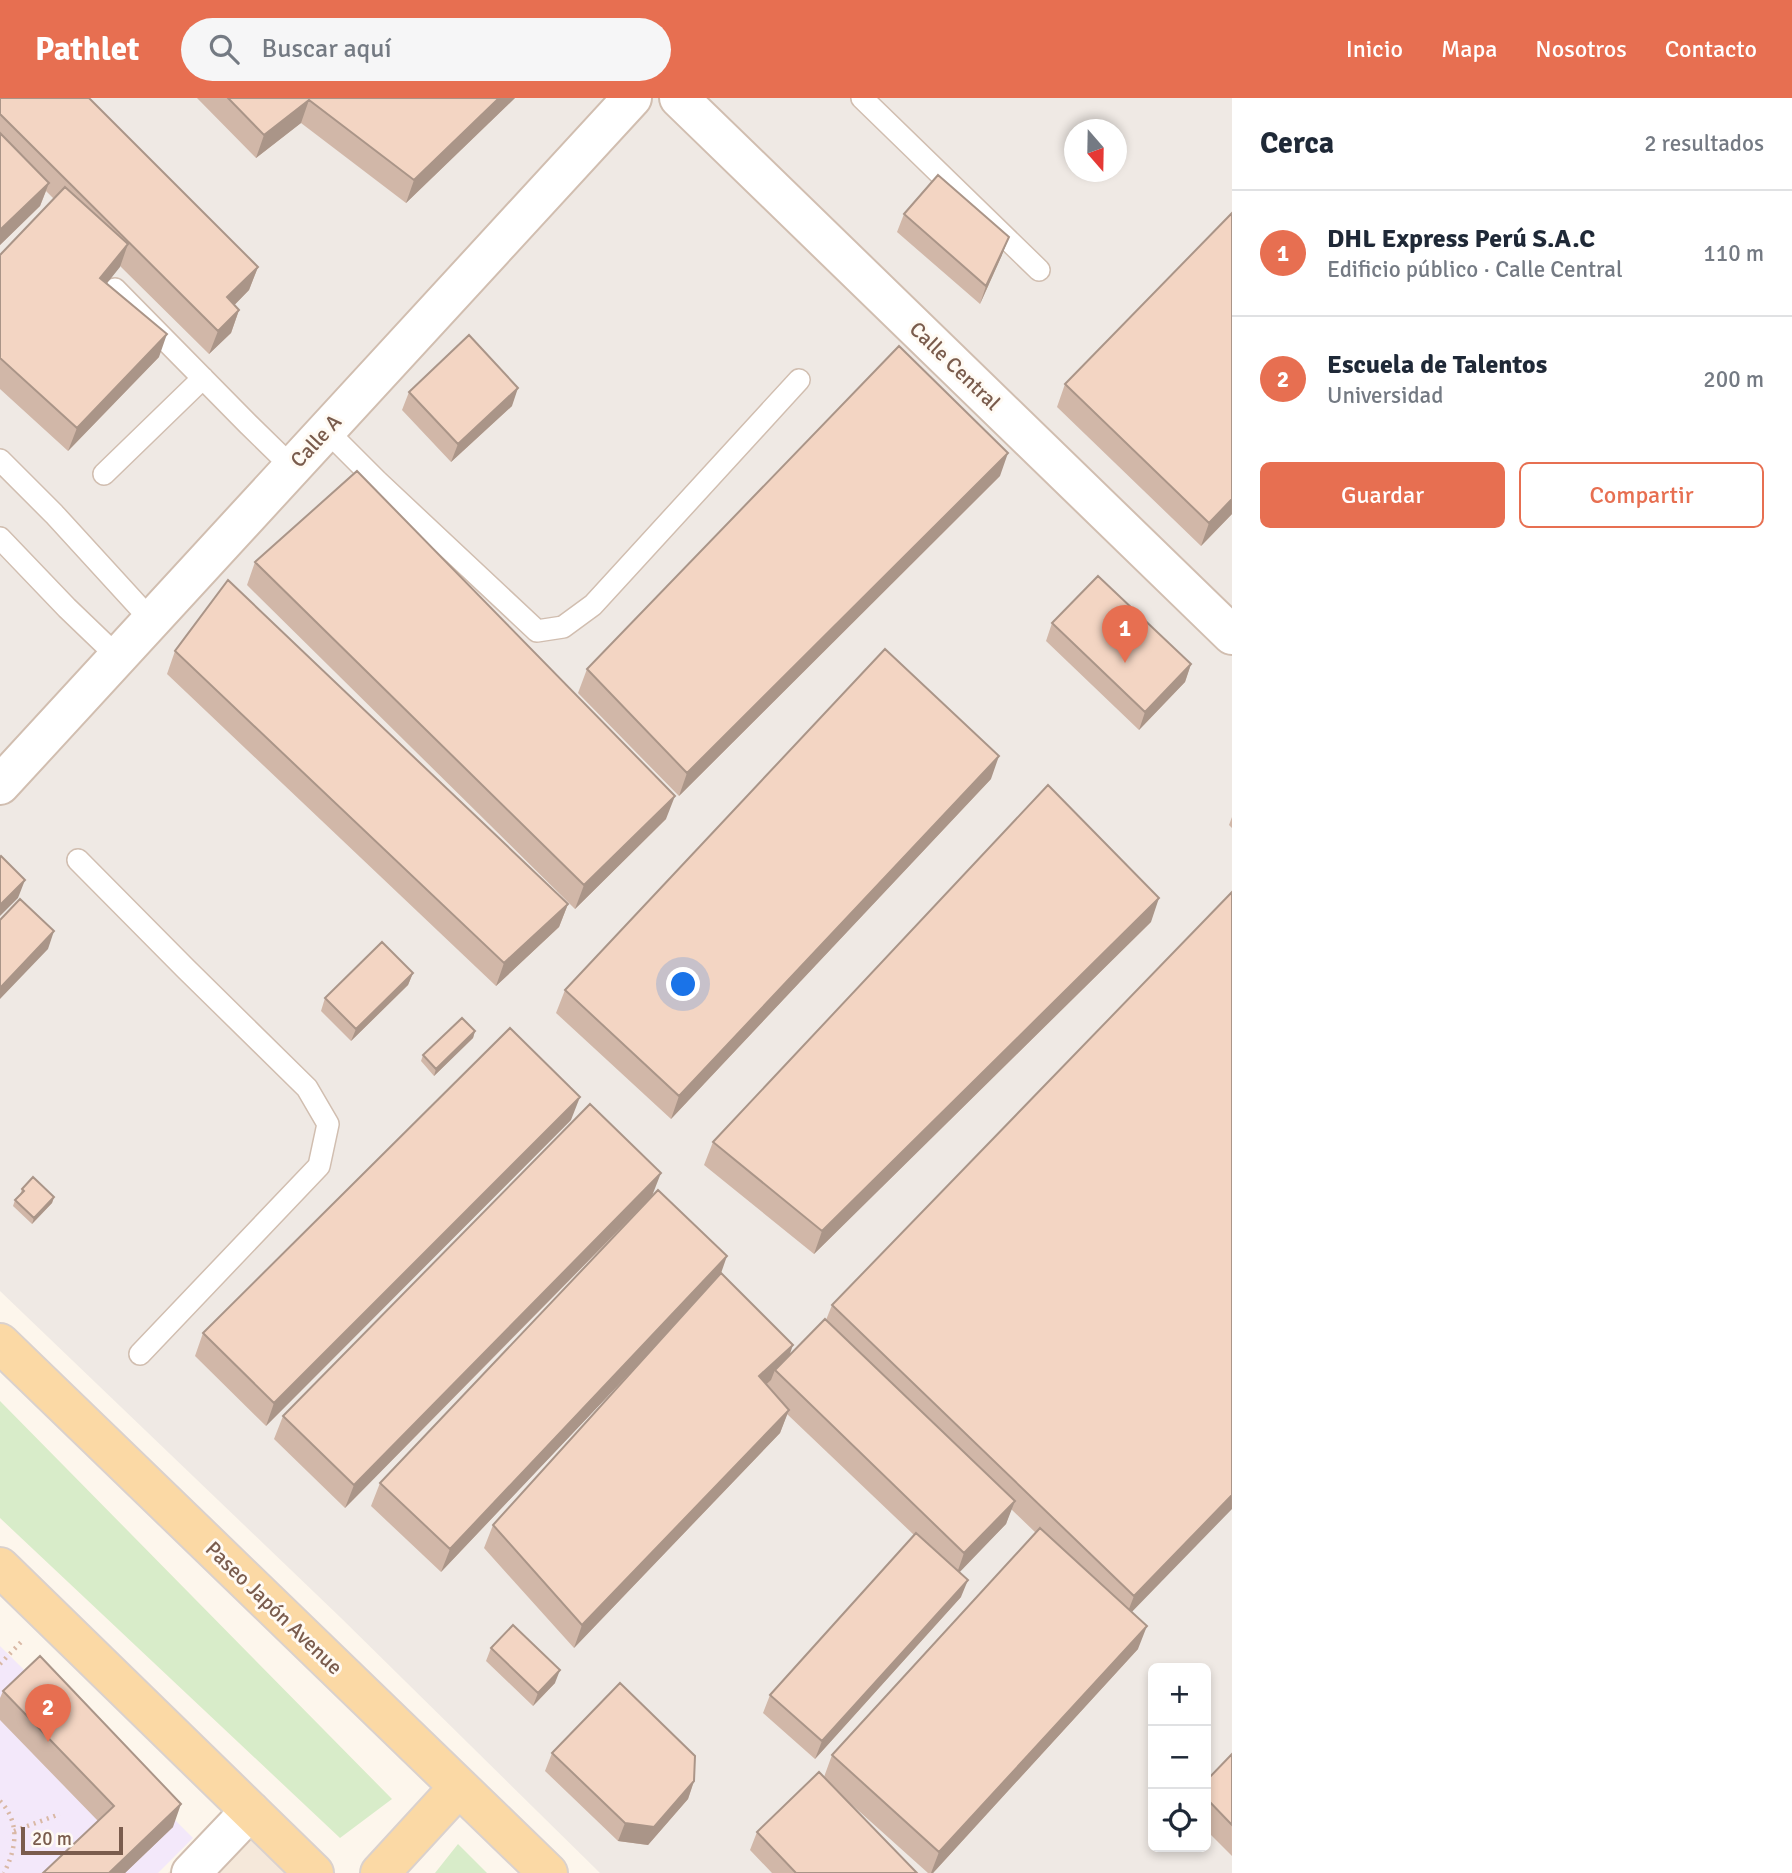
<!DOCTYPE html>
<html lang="es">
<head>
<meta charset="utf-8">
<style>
  body { margin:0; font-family:Signika,sans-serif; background:#f6f6f7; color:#1f2937 }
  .controls { position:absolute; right:21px; bottom:21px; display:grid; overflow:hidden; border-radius:10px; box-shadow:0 4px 10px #0003 }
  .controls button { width:63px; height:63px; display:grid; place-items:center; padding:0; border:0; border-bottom:2px solid #e0e1e3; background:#fff; color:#1f2937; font:35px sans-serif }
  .compass { position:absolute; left:1064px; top:21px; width:63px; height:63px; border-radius:50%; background:#fff; box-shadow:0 4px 10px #0003; rotate:160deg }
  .scale { position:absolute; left:21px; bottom:18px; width:102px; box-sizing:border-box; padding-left:7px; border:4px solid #7a5c4d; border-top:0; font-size:19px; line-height:24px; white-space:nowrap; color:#7a5c4d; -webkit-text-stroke:5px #fffaf3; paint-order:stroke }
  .you { position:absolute; left:684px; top:887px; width:24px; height:24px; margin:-18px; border:5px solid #fff; border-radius:50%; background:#1a73e8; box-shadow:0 0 0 10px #1a73e833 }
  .badge { display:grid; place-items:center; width:46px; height:46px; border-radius:50%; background:#e76f51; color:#fff; font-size:23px; font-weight:700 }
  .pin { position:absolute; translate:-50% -58px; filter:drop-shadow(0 2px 4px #0008) }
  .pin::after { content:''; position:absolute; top:37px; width:24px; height:21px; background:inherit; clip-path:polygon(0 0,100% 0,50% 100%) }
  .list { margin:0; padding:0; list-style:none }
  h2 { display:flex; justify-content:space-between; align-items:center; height:91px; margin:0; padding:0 28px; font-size:30px }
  h2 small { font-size:23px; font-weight:400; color:#747a83 }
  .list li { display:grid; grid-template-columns:46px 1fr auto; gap:21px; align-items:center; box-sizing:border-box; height:126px; padding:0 28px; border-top:2px solid #e0e1e3 }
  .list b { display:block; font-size:26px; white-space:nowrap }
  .list p { margin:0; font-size:23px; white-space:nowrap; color:#747a83 }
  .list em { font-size:23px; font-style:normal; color:#747a83 }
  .actions { display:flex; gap:14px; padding:21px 28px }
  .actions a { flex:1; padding:16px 0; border:2px solid #e76f51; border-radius:10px; text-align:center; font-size:24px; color:#e76f51 }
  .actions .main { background:#e76f51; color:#fff }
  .icon { flex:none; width:38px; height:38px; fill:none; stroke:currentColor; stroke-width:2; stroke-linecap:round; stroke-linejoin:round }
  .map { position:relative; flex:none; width:1232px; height:1775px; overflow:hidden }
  header { display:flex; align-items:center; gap:42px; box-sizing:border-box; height:98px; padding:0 35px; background:#e76f51; color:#fff }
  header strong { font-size:33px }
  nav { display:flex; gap:38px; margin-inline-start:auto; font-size:24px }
  .search { width:490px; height:63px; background:#f6f6f7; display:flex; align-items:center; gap:18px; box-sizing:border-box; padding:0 24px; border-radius:38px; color:#747a83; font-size:26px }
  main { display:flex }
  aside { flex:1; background:#fff }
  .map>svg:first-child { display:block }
  .residential { fill:#f5e8da }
  .industrial { fill:#efe9e4; fill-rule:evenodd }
  .education { fill:#f3e8fa }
  .green { fill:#d8ecc9 }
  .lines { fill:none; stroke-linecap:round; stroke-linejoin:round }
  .service-casing { stroke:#d1beb0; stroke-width:24 }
  .minor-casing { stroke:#d1beb0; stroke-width:42 }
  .primary-casing { stroke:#dad1cd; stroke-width:42 }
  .path { stroke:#d9b8a5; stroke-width:4.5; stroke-dasharray:2 5; stroke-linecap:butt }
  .service { stroke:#fff; stroke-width:21 }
  .minor { stroke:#fff; stroke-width:38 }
  .primary { stroke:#fbd9a5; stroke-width:38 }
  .wall { fill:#d1b7a8 }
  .shaded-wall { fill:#aa9588 }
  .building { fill:#f3d5c3; stroke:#aa9588; stroke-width:2 }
  .labels { text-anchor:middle; stroke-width:6; stroke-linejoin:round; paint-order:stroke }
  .street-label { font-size:21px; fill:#7a5c4d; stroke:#fffaf3 }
</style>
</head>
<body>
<header>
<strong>Pathlet</strong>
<div class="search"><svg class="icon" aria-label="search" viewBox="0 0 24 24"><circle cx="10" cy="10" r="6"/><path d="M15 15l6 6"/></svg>Buscar aquí</div>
<nav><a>Inicio</a><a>Mapa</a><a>Nosotros</a><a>Contacto</a></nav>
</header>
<main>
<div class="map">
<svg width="1232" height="1775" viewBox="0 0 1232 1775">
  <rect width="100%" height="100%" fill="#fdf6ec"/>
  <path class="residential" d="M230 1712 300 1775H168Z"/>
  <path class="industrial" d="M0 0H1232V1775H600L340 1519 0 1193ZM1074 32H1116V74H1074ZM1153 1570H1206V1749H1153Z"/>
  <path class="education" d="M0 1548 193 1740 158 1775H0Z"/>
  <path class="green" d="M0 1303 392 1701 340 1740 0 1420Z
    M458 1746 487 1775H435Z"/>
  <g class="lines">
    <g class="service-casing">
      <path id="service" d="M862 0 1039 172
        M115 191 248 326 292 369
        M326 332 377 383 537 533 563 529 593 507 799 282
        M0 362 54 416 151 522
        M104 376 203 280
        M0 440 67 510 118 559
        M78 762 186 871 307 990 328 1026 319 1068 140 1256"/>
    </g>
    <g class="minor-casing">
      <path id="minor" d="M679 0 1232 537
        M0 687 632 0
        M191 1775 250 1713"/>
    </g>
    <g class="primary-casing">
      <path id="primary" d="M0 1245 548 1775
        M0 1469 314 1775
        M380 1775 459 1689"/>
    </g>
    <path class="path" d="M0 1566 23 1542
      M0 1703C21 1725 16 1751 4 1775
      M14 1733 60 1716"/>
    <use href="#service" class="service"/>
    <use href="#minor" class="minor"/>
    <use href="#primary" class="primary"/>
  </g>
  <path class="wall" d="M0 0 258 169 249 192 234 207 239 212 231 235 209 256 120 168 106 186 159 259 68 353 0 291V157L54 101 46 93 40 108 0 147Z
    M197 0H515L406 105 301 25 256 60Z
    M1232 115V416L1201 448 1057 309 1065 286Z
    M904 116 1002 157 980 206 897 134Z
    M409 294 512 308 451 364 402 312Z
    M1000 378 679 698 578 595 587 571Z
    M255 464 666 721 575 811 247 487Z
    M1052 525 1191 566 1185 584 1139 632 1046 543Z
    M175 553 568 806 559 829 496 888 167 576Z
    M991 681 671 1021 556 915 565 892Z
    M1232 719V730L1229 727Z
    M1232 794 1132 1514 1138 1551 933 1775H928L841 1697 917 1775H772L750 1752 757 1734 824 1679 832 1657 1036 1435 1011 1411 1006 1426 959 1474 961 1499 815 1661 763 1615 770 1597 914 1437 787 1316 780 1335 574 1550 484 1450 493 1427 657 1246 441 1474 371 1408 380 1385 628 1123 345 1410 274 1341 283 1318 653 1097 790 1257 826 1222 832 1207Z
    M1151 824 814 1156 704 1067 713 1044Z
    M413 875 408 887 351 943 321 913 325 900Z
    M475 933 473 940 434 978 421 963 423 957Z
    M571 1022 266 1328 195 1258 203 1235Z
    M22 1091 54 1099 52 1105 32 1126 13 1108 15 1102 20 1097Z
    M491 1550 555 1585 533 1608 486 1563Z
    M3 1593 173 1729 125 1775H43L98 1723 0 1622V1600Z
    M552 1655 694 1683 688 1701 648 1747 618 1743 545 1673Z
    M1232 1656V1758L1206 1732V1683Z"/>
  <path class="shaded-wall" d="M499 0H515L406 105 414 82Z
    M309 2 301 25 256 60 264 37Z
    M49 85 40 108 0 147V132Z
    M1009 139 1002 157 980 206 986 188Z
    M128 146 120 169 92 204 100 180Z
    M258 169 249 192 219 223 227 199Z
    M239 212 231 235 209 256 218 233Z
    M167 236 159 259 68 353 77 330Z
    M518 290 512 308 451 364 458 346Z
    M1008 355 1000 378 679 698 687 675Z
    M1232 401V416L1201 448 1209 425Z
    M1191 566 1185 584 1139 632 1145 614Z
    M999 658 991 681 671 1021 679 998Z
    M675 698 666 721 575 811 584 787Z
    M25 782 18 800 0 818V807Z
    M1159 800 1151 824 814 1156 822 1133Z
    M568 806 559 829 496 888 504 865Z
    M54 833 48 851 0 901V890Z
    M413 875 408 887 351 943 356 931Z
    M475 933 473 940 434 978 436 971Z
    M580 999 571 1022 266 1328 274 1305Z
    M661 1075 652 1098 345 1410 354 1387Z
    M54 1099 52 1105 32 1126 34 1120Z
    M727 1158 719 1181 441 1474 450 1451Z
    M793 1247 785 1270 775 1272 771 1282 750 1301 759 1278Z
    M789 1312 780 1335 574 1550 582 1527Z
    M1232 1397V1411L1125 1521 1134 1498Z
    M1015 1403 1006 1426 956 1478 964 1455Z
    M968 1482 961 1499 815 1661 822 1643Z
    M1147 1528 1138 1551 933 1775H931L939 1754Z
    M560 1572 555 1585 533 1608 538 1595Z
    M694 1683 688 1701 648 1747 618 1743 625 1725Z
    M181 1706 173 1729 125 1775H109Z"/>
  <path class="building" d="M0 0H89L258 169 227 199 239 212 218 233 0 16Z
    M228 0H499L414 82 309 2 264 37Z
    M0 35 49 85 0 132Z
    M938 77 1009 139 986 188 904 116Z
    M65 89 128 146 100 180 167 236 77 330 0 260V157Z
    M1232 115V401L1209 425 1065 286Z
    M469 237 518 290 458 346 409 294Z
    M899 248 1008 355 687 675 587 571Z
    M357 373 675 698 584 787 255 464Z
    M1098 478 1191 566 1145 614 1052 525Z
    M228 482 568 806 504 865 175 553Z
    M885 551 999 658 679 998 565 892Z
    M1048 687 1159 800 822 1133 713 1044Z
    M1 758 25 782 0 807V759Z
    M1232 794V1397L1134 1498 832 1207Z
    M20 801 54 833 0 890V822Z
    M382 844 413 875 356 931 325 900Z
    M462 920 475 933 436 971 423 957Z
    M510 930 580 999 274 1305 203 1235Z
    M590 1006 661 1075 354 1387 283 1318Z
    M33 1079 54 1099 34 1120 15 1102 24 1093 22 1091Z
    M658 1092 727 1158 450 1451 380 1385Z
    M721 1175 793 1247 759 1278 789 1312 582 1527 493 1427Z
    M825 1221 1015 1403 964 1455 775 1272Z
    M1040 1430 1147 1528 939 1754 832 1657Z
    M916 1435 968 1482 822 1643 770 1597Z
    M513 1527 560 1572 538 1595 491 1550Z
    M40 1558 181 1706 109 1775H43L114 1708 3 1593Z
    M620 1585 695 1658 694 1683 654 1729 625 1725 552 1655Z
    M1232 1656V1727L1206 1700V1683Z
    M819 1674 917 1775H796L757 1734Z"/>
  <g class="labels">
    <g class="street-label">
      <text transform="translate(955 268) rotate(44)" y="7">Calle Central</text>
      <text transform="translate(316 343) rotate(-47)" y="7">Calle A</text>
      <text transform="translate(274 1510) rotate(44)" y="7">Paseo Japón Avenue</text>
    </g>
  </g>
</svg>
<div class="controls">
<button>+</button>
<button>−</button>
<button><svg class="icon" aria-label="locate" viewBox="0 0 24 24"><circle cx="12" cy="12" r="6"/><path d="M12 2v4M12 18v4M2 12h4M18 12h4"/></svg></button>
</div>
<svg class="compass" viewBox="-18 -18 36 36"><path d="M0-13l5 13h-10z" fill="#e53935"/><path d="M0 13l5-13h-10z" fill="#747a83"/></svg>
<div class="scale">20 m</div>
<div class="you"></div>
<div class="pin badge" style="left:1125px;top:565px">1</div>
<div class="pin badge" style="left:48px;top:1644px">2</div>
</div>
<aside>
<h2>Cerca<small>2 resultados</small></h2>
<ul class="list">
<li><span class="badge">1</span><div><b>DHL Express Perú S.A.C</b><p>Edificio público · Calle Central</p></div><em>110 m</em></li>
<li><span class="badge">2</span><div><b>Escuela de Talentos</b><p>Universidad</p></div><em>200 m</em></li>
</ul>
<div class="actions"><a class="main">Guardar</a><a>Compartir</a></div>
</aside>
</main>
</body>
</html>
